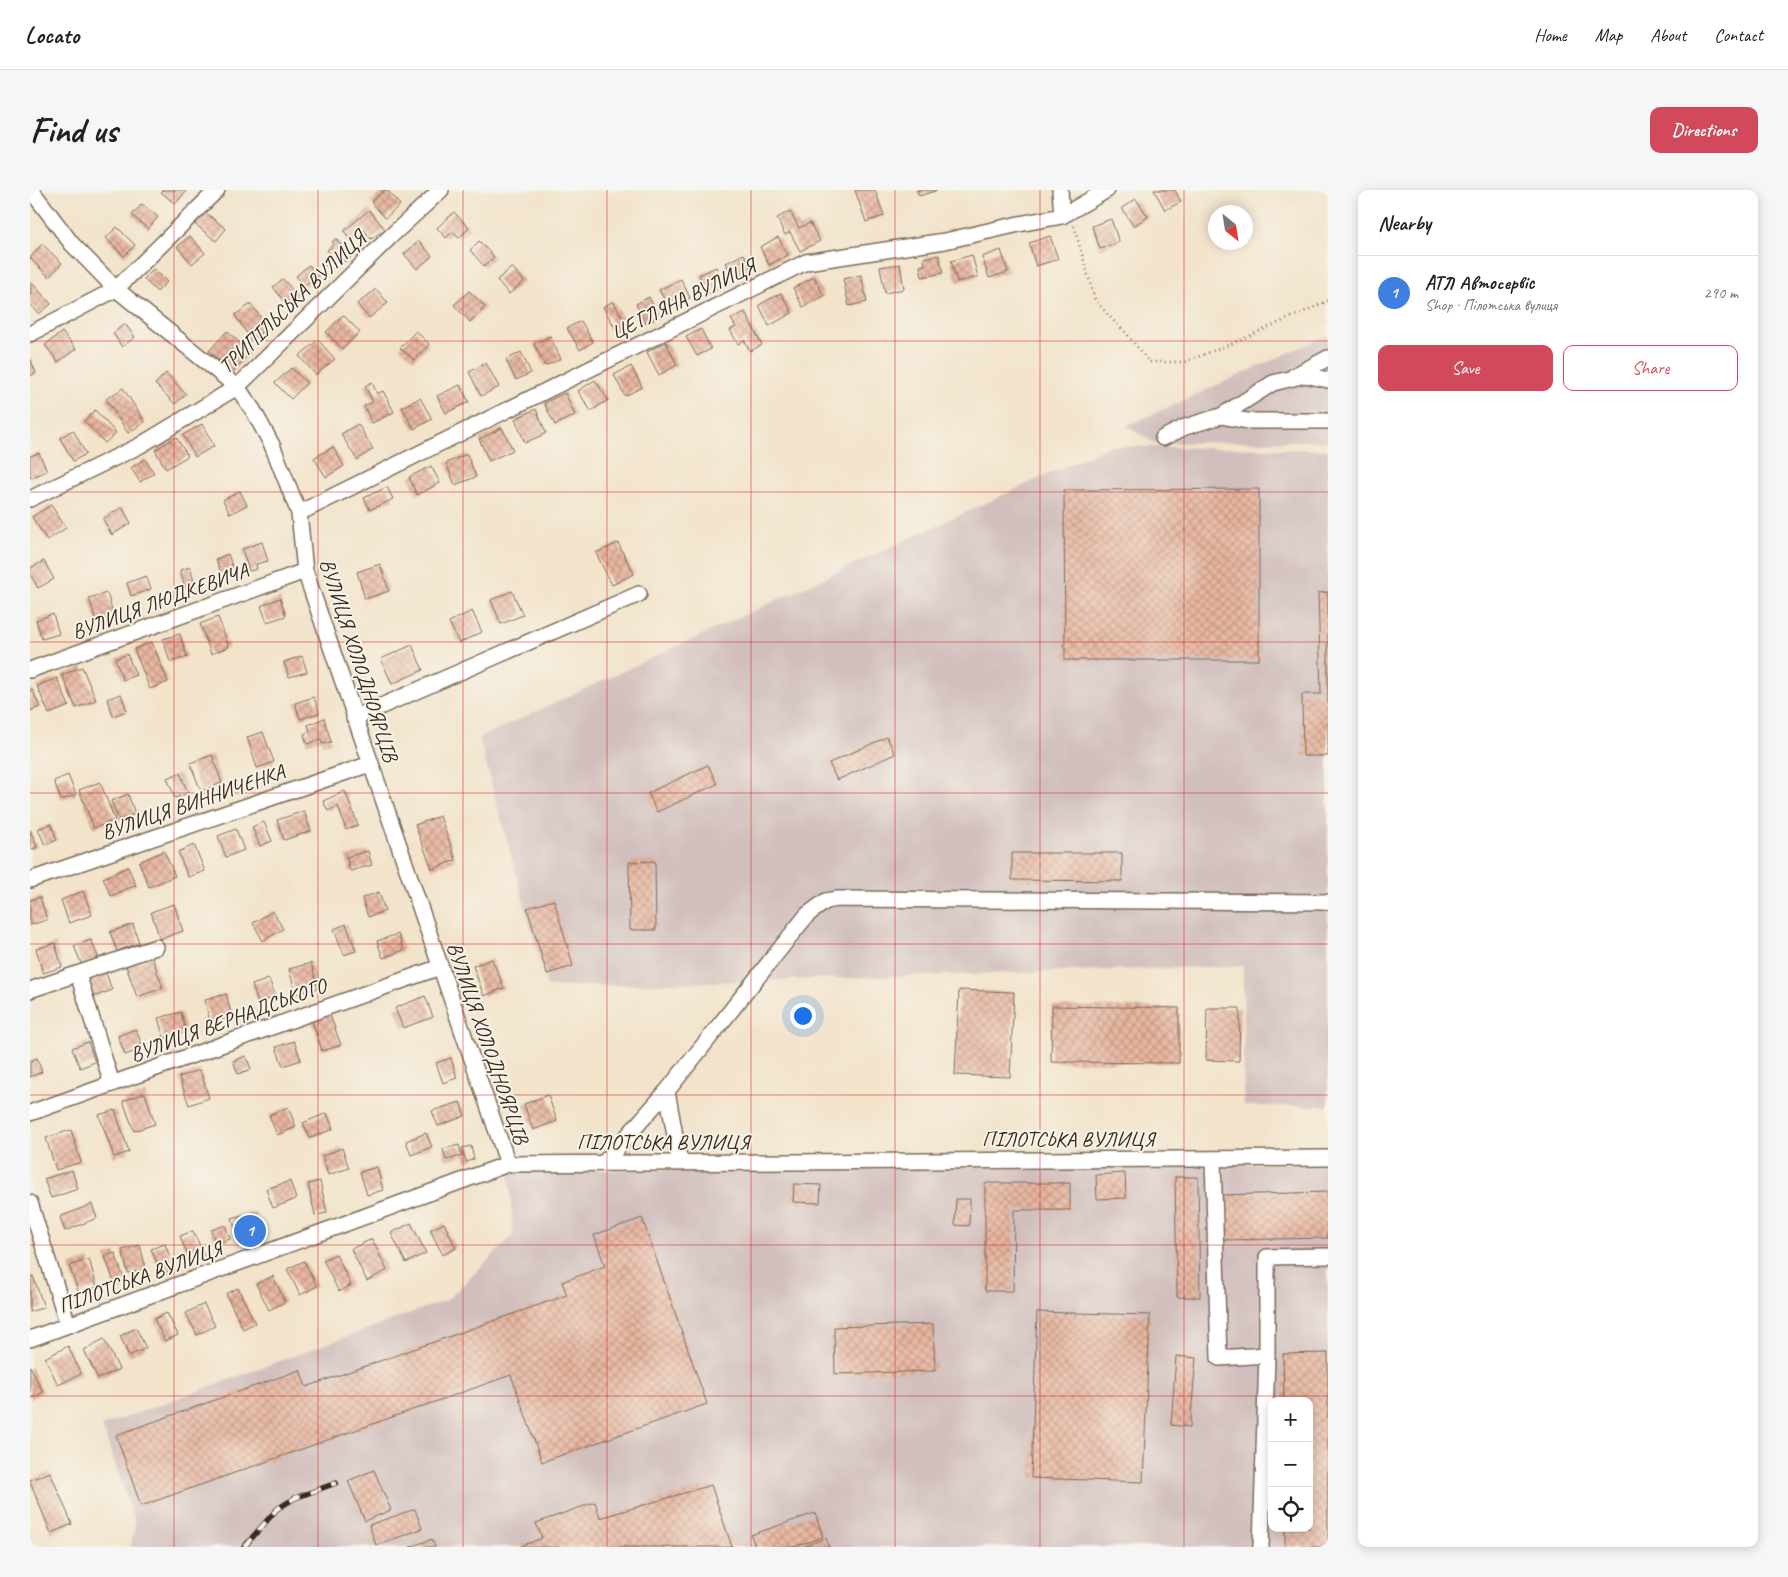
<!DOCTYPE html>
<html lang="en">
<head>
<meta charset="utf-8">
<style>
  body { margin:0; font-family:Caveat,sans-serif; background:#f6f6f6; color:#222 }
  .controls { position:absolute; right:15px; bottom:15px; display:grid; overflow:hidden; border-radius:10px; box-shadow:0 2px 12px #0003 }
  .controls button { width:45px; height:45px; display:grid; place-items:center; padding:0; border:0; border-bottom:1px solid #e0e0e0; background:#fff; color:#222; font:25px sans-serif }
  .compass { position:absolute; left:1178px; top:15px; width:45px; height:45px; border-radius:50%; background:#fff; box-shadow:0 2px 12px #0003; rotate:150deg }
  .you { position:absolute; left:772px; top:825px; width:18px; height:18px; margin:-12px; border:4px solid #fff; border-radius:50%; background:#1a73e8; box-shadow:0 0 0 8px #1a73e833 }
  .badge { display:grid; place-items:center; width:32px; height:32px; border-radius:50%; background:#d1495b; color:#fff; font-size:16px; font-weight:700 }
  .pin { position:absolute; translate:-50% -50%; border:2px solid #fff; box-shadow:0 1px 5px #0006 }
  .list { margin:0; padding:0; list-style:none }
  h2 { display:flex; justify-content:space-between; align-items:center; height:65px; margin:0; padding:0 20px; font-size:21px }
  h2 small { font-size:16px; font-weight:400; color:#767676 }
  .list li { display:grid; grid-template-columns:32px 1fr auto; gap:15px; align-items:center; box-sizing:border-box; height:75px; padding:0 20px; border-top:1px solid #e0e0e0 }
  .list b { display:block; font-size:19px; white-space:nowrap }
  .list p { margin:0; font-size:16px; white-space:nowrap; color:#767676 }
  .list em { font-size:16px; font-style:normal; color:#767676 }
  .actions { display:flex; gap:10px; padding:15px 20px }
  .actions a { flex:1; padding:11px 0; border:1px solid #d1495b; border-radius:10px; text-align:center; font-size:18px; color:#d1495b }
  .actions .main { background:#d1495b; color:#fff }
  .icon { flex:none; width:28px; height:28px; fill:none; stroke:currentColor; stroke-width:2; stroke-linecap:round; stroke-linejoin:round }
  .map { position:relative; flex:none; width:1298px; height:1357px; overflow:hidden; border-radius:10px }
  header { display:flex; align-items:center; gap:30px; box-sizing:border-box; height:70px; padding:0 25px; background:#fff; border-bottom:1px solid #e0e0e0 }
  header strong { font-size:24px }
  nav { display:flex; gap:28px; margin-inline-start:auto; font-size:18px }
  .intro { display:flex; align-items:center; justify-content:space-between; box-sizing:border-box; height:120px; padding:0 30px }
  h1 { margin:0; font-size:35px }
  .button { padding:12px 22px; border-radius:10px; background:#d1495b; color:#fff; font-size:18px; font-weight:700 }
  main { display:flex; gap:30px; padding:0 30px }
  aside { flex:1; background:#fff; border-radius:10px; box-shadow:0 2px 12px #0003 }
  .map>svg:first-child { display:block }
  .industrial { fill:#d1bfbd; fill-rule:evenodd }
  .building { fill:url(#building-cross-hatch) }
  .lines { fill:none; stroke-linecap:round; stroke-linejoin:round }
  .minor-casing { stroke:#7b6b5a; stroke-width:18 }
  .path { stroke:#7b6b5a; stroke-width:2.5; stroke-dasharray:1 4; stroke-linecap:butt }
  .minor { stroke:#fff; stroke-width:15 }
  .rail-casing { stroke:#3b2a1e; stroke-width:5.5 }
  .rail { stroke:#f7f3e8; stroke-width:4; stroke-dasharray:11; stroke-linecap:butt }
  .grid { fill:none; stroke:#d62828; stroke-width:1; stroke-opacity:0.55 }
  .labels { text-anchor:middle; stroke-width:4; stroke-linejoin:round; paint-order:stroke }
  .street-label { font-size:21px; fill:#3b2a1e; stroke:#f7f3e8 }
</style>
</head>
<body>
<header>
<strong>Locato</strong>
<nav><a>Home</a><a>Map</a><a>About</a><a>Contact</a></nav>
</header>
<div class="intro"><h1>Find us</h1><a class="button">Directions</a></div>
<main>
<div class="map">
<svg width="1298" height="1357" viewBox="0 0 1298 1357">
  <defs>
    <pattern id="building-cross-hatch" width="8" height="8" patternUnits="userSpaceOnUse" patternTransform="scale(1.25)"><rect width="8" height="8" fill="#e9b7a1"/><path d="M0 0l8 8M0 8l8-8" fill="none" stroke="#be9583"/></pattern>
  </defs>
  <rect width="100%" height="100%" fill="#f7f3e8"/>
  <filter id="ink" filterUnits="userSpaceOnUse"><feTurbulence type="fractalNoise" baseFrequency=".02" numOctaves="2"/><feDisplacementMap in="SourceGraphic" scale="10" xChannelSelector="R" yChannelSelector="G"/><feConvolveMatrix kernelMatrix="1 2 1 2 8 2 1 2 1" color-interpolation-filters="sRGB"/></filter>
  <filter id="wash" filterUnits="userSpaceOnUse"><feTurbulence type="fractalNoise" baseFrequency=".0096" numOctaves="4" result="noise"/><feDisplacementMap in="SourceGraphic" scale="20" xChannelSelector="R" yChannelSelector="G"/><feGaussianBlur stdDeviation="1.12" result="paint"/><feColorMatrix in="noise" values="0 0 0 0 0 0 0 0 0 0 0 0 0 0 0 0 0 1.4 0 .05"/><feComposite in="paint" operator="in"/></filter>
  <g filter="url(#wash)">
    <rect width="100%" height="100%" fill="#f2e3ca"/>
    <path class="industrial" d="M1298 145V251L1124 253 1097 236Z
      M1079 256 1298 260V916H1214L1213 776 517 797 449 548Z
      M1298 973V1357H101L105 1332 72 1236 417 1110 483 1046 479 981ZM1242 1211H1279V1338H1242Z"/>
    <g id="blocks">
      <path class="building" d="M133 0H154L156 1 145 14 131 2Z
        M355 0H357L370 15 355 28 341 12Z
        M825 0H845L854 26 836 32Z
        M887 0H908L889 6Z
        M1124 0H1145L1151 12 1135 20Z
        M1106 9 1118 27 1103 36 1092 18Z
        M112 14 128 27 118 39 102 25Z
        M339 20 355 39 341 49 334 40 321 51 314 41Z
        M760 21 769 38 780 33 790 51 770 61 760 42 755 45 747 28Z
        M175 22 196 39 186 51 165 34Z
        M424 22 439 38 429 48 422 42 416 48 407 38Z
        M1081 29 1089 52 1070 59 1062 36Z
        M87 37 105 55 94 66 76 48Z
        M160 46 175 63 162 74 147 57Z
        M1020 46 1028 69 1006 76 999 53Z
        M748 47 758 65 739 75 730 57Z
        M306 49 321 67 315 72 312 68 301 78 292 74 302 66 297 60 304 54 302 52Z
        M389 51 402 66 387 79 374 64Z
        M449 51 464 67 454 76 440 60Z
        M12 54 32 73 19 87 0 68Z
        M971 60 978 82 959 88 952 67Z
        M714 64 723 80 704 89 696 73Z
        M909 65 913 83 892 87 890 76 895 75 894 68Z
        M942 65 948 87 927 92 921 71Z
        M870 74 874 99 855 103 850 77Z
        M279 75 288 85 274 96 266 86Z
        M482 77 494 91 479 104 467 90Z
        M686 77 694 96 678 104 669 85Z
        M124 79 137 92 127 102 114 89Z
        M831 85 837 112 819 116 813 89Z
        M784 87 794 106 773 117 763 98Z
        M253 89 268 106 257 115 243 97Z
        M651 89 660 108 639 118 629 100Z
        M1 92 21 114 9 124 0 114Z
        M346 99 358 113 339 128 327 114Z
        M439 101 455 117 440 132 424 115Z
        M751 103 762 123 739 136 729 115Z
        M619 107 629 127 615 133 606 114Z
        M583 111 598 137 588 143 573 117Z
        M221 114 238 138 221 150 205 125Z
        M715 122 732 155 720 161 714 150 708 154 700 140 706 137 701 129Z
        M313 125 330 142 312 159 296 142Z
        M551 131 563 152 550 160 537 138Z
        M95 134 105 147 92 157 83 143Z
        M671 139 681 159 667 166 656 147Z
        M197 141 220 162 203 182 179 161Z
        M386 141 399 154 384 170 370 158Z
        M32 142 46 159 28 172 15 155Z
        M520 146 531 169 515 176 504 154Z
        M288 150 305 169 286 185 269 166Z
        M636 152 647 175 629 185 617 162Z
        M491 162 501 183 486 190 476 170Z
        M0 168 6 183 0 186Z
        M456 173 469 197 451 206 439 182Z
        M601 176 612 197 595 206 584 185Z
        M261 178 277 193 261 209 245 193Z
        M136 183 156 204 145 214 125 194Z
        M565 190 578 210 561 221 548 201Z
        M342 192 347 204 353 201 364 222 342 233 334 216 343 212 335 196Z
        M430 195 439 212 416 223 407 206Z
        M93 198 115 232 98 243 76 209Z
        M535 203 545 225 525 235 514 213Z
        M390 208 402 229 384 239 372 217Z
        M506 219 516 243 495 253 485 229Z
        M65 220 86 243 75 253 54 231Z
        M172 234 184 256 165 267 153 245Z
        M328 234 343 259 327 270 311 244Z
        M472 238 483 260 459 271 449 249Z
        M43 240 56 264 43 271 30 248Z
        M146 247 158 266 136 279 125 260Z
        M303 257 314 276 296 287 284 268Z
        M9 263 17 281 0 288V266Z
        M437 264 446 287 425 295 416 273Z
        M115 269 124 283 110 292 101 278Z
        M401 276 410 293 387 305 379 287Z
        M357 297 363 309 340 320 334 308Z
        M1229 299V470H1035L1034 300Z
        M210 301 217 315 200 324 193 310Z
        M21 315 36 338 17 350 2 327Z
        M92 317 101 333 82 345 73 329Z
        M232 352 238 371 226 374 227 379 219 381 212 359Z
        M588 353 604 384 582 395 566 363Z
        M198 364 204 382 192 386 186 369Z
        M14 371 24 389 8 398 0 384V378Z
        M350 374 359 401 335 409 327 382Z
        M160 377 165 395 155 398 150 380Z
        M116 386 121 399 101 406 97 393Z
        M482 401 493 425 471 434 461 410Z
        M1298 402V566H1273L1272 504H1291L1288 403Z
        M77 403 84 426 66 431 59 408Z
        M250 408 256 426 237 432 231 416Z
        M442 421 452 442 429 453 419 432Z
        M23 424 29 444 12 449 6 430Z
        M188 427 199 457 181 464 170 434Z
        M150 444 157 467 140 472 133 449Z
        M122 452 138 492 120 499 104 459Z
        M382 455 393 480 362 494 351 469Z
        M97 464 106 485 93 490 85 469Z
        M272 466 277 482 259 487 254 472Z
        M52 477 66 510 46 518 32 485Z
        M27 488 39 516 19 524 7 496Z
        M2 499 10 517 0 521V500Z
        M91 504 97 521 83 526 77 509Z
        M284 507 289 523 270 529 265 513Z
        M294 528 301 552 292 554 291 549 277 554 274 544 280 541 278 535Z
        M233 542 244 572 227 578 217 547Z
        M857 547 865 564 807 590 799 573Z
        M182 565 192 593 171 601 160 573Z
        M678 575 687 594 627 622 618 603Z
        M150 583 158 603 145 608 137 588Z
        M38 585 46 605 31 610 24 591Z
        M70 592 85 630 64 638 49 600Z
        M315 601 328 635 316 640 308 616 298 621 293 611Z
        M98 604 105 624 89 630 81 611Z
        M274 621 281 641 254 650 247 630Z
        M410 626 426 670 402 679 385 635Z
        M234 632 242 651 230 656 222 637Z
        M21 634 27 650 15 655 8 639Z
        M206 639 214 660 196 667 188 646Z
        M0 640 7 657 0 660Z
        M164 655 175 681 158 687 148 662Z
        M134 661 145 686 119 697 109 672Z
        M338 661 342 675 320 681 316 667Z
        M982 663H1092V691L982 690Z
        M625 671 626 740H600L599 672Z
        M98 677 106 695 81 706 73 688Z
        M53 701 62 725 39 733 31 710Z
        M349 702 355 721 338 727 332 708Z
        M10 707 17 730 0 735V710Z
        M524 710 543 776 517 784 497 718Z
        M144 714 153 741 130 749 121 722Z
        M243 721 253 739 233 751 223 733Z
        M103 734 109 753 87 761 80 742Z
        M316 734 326 761 314 765 304 739Z
        M368 744 374 760 353 768 347 751Z
        M61 750 69 769 52 775 44 756Z
        M25 753 32 777 13 783 6 759Z
        M122 767 133 798 107 807 96 776Z
        M462 769 474 798 454 806 443 776Z
        M281 773 288 798 266 804 259 779Z
        M75 780 82 800 61 808 54 787Z
        M239 789 246 807 228 813 222 795Z
        M929 800 984 802 980 887 925 885Z
        M196 804 202 827 180 832 175 810Z
        M395 806 403 827 373 838 365 818Z
        M1022 816 1149 818V873L1021 872Z
        M1177 818H1210L1209 871 1176 870Z
        M151 822 156 842 134 848 128 828Z
        M300 825 311 855 292 861 282 831Z
        M106 839 113 858 95 865 88 846Z
        M264 851 271 870 253 876 246 857Z
        M58 852 65 872 50 878 42 858Z
        M216 866 221 879 208 884 203 871Z
        M7 868 12 882 0 887V871Z
        M421 868 427 888 413 893 406 873Z
        M170 880 179 908 159 915 149 887Z
        M115 903 125 934 104 941 93 911Z
        M518 905 527 931 503 940 494 914Z
        M430 912 435 926 408 936 402 921Z
        M258 917 266 937 247 945 239 925Z
        M85 920 99 962 84 967 69 925Z
        M297 923 303 939 280 948 273 933Z
        M41 940 51 972 26 980 16 948Z
        M396 943 402 957 381 965 376 951Z
        M429 955 432 966 416 970 413 959Z
        M441 956 444 969 436 972 432 958Z
        M312 958 319 978 298 985 292 966Z
        M347 977 353 1000 337 1005 330 982Z
        M42 980 48 999 21 1008 14 989Z
        M1095 983 1096 1008 1067 1009 1066 985Z
        M1145 987H1168L1170 1107H1147Z
        M260 991 266 1009 243 1018 236 999Z
        M290 991 297 1023 285 1025 278 994Z
        M955 993H1040V1020H984L983 1101H955Z
        M764 994 791 995 790 1013 763 1012Z
        M1298 1002V1048L1192 1050 1191 1005Z
        M926 1009H940L939 1036 925 1035Z
        M62 1014 67 1028 35 1041 30 1027Z
        M225 1022 233 1047 210 1054 202 1028Z
        M612 1028 677 1214 512 1272 481 1185 111 1316 86 1245 270 1180 276 1197 537 1105 532 1092 575 1076 564 1045Z
        M381 1033 396 1063 376 1073 361 1043Z
        M414 1033 426 1058 413 1065 400 1040Z
        M195 1035 200 1049 186 1054 181 1040Z
        M163 1041 174 1065 160 1071 150 1046Z
        M342 1049 357 1080 337 1091 321 1059Z
        M135 1054 145 1081 132 1086 121 1059Z
        M110 1055 116 1079 98 1083 92 1060Z
        M85 1063 95 1092 85 1095 75 1066Z
        M306 1064 321 1095 309 1102 293 1070Z
        M59 1069 67 1097 49 1103 39 1076Z
        M274 1071 287 1096 270 1105 257 1079Z
        M3 1086 14 1117 0 1122V1088Z
        M243 1086 255 1112 239 1120 226 1094Z
        M208 1098 225 1133 213 1139 196 1104Z
        M174 1114 185 1136 167 1145 156 1123Z
        M1007 1122 1120 1125 1113 1292 1001 1288Z
        M137 1123 148 1145 135 1151 124 1129Z
        M903 1134 905 1181 805 1184 804 1137Z
        M106 1138 116 1158 99 1166 90 1146Z
        M74 1149 89 1179 68 1189 54 1160Z
        M38 1156 51 1184 28 1195 15 1168Z
        M1298 1163V1357H1255V1338H1279V1211H1254L1253 1164Z
        M1146 1166 1166 1168 1160 1237 1141 1235Z
        M0 1176 13 1202 0 1209Z
        M344 1280 361 1320 335 1331 318 1291Z
        M20 1282 42 1334 21 1343 0 1292V1290Z
        M681 1295 702 1357H489L512 1348 506 1333 565 1312 570 1328Z
        M385 1319 392 1339 346 1355 339 1335Z
        M785 1323 793 1347 764 1357H725L721 1345Z
        M796 1348 799 1357H773Z
        M402 1349 405 1357H380Z"/>
    </g>
  </g>
  <g filter="url(#ink)">
    <use href="#blocks" fill-opacity="0" stroke="#7b6b5a" stroke-width="1"/>
    <g class="lines">
      <g class="minor-casing">
        <path id="minor" d="M1 0 42 54 86 99 207 197 223 220 242 255 269 323 275 381 478 974
          M1030 0 1032 26
          M0 144 86 99 187 0
          M1264 186 1298 168
          M1191 226 1243 193 1275 185 1298 190
          M1133 248 1155 237 1191 226 1217 231H1298
          M0 309 109 256 207 197 361 46 411 0
          M269 323 776 72 915 51 989 34 1032 26 1077 0
          M0 480 275 381
          M324 528 609 404
          M0 690 340 574
          M48 784 82 894
          M0 800 126 757
          M637 901 650 973
          M0 923 410 777
          M1183 969 1189 1168 1237 1165V1067L1298 1066
          M574 973 637 901 777 725 796 711 807 709 1298 712
          M0 1013 38 1135
          M0 1149 478 974 1298 968
          M1231 1357 1237 1165"/>
      </g>
      <path class="path" d="M1044 36 1065 110 1081 128 1097 144 1119 172H1154L1201 154 1298 111"/>
      <use href="#minor" class="minor"/>
      <g class="rail-casing">
        <path id="rail" d="M214 1357 247 1319 265 1308 306 1293"/>
      </g>
      <use href="#rail" class="rail"/>
    </g>
  </g>
  <path class="grid" d="M144 0V1357M288 0V1357M433 0V1357M577 0V1357M721 0V1357M865 0V1357M1010 0V1357M1154 0V1357M0 151H1298M0 302H1298M0 452H1298M0 603H1298M0 754H1298M0 905H1298M0 1055H1298M0 1206H1298"/>
  <g class="labels">
    <g class="street-label">
      <text transform="translate(653 109) rotate(-26)" y="7">ЦЕГЛЯНА ВУЛИЦЯ</text>
      <text transform="translate(262 112) rotate(-44)" y="7">ТРИПІЛЬСЬКА ВУЛИЦЯ</text>
      <text transform="translate(130 411) rotate(-20)" y="7">ВУЛИЦЯ ЛЮДКЕВИЧА</text>
      <text transform="translate(329 470) rotate(72)" y="7">ВУЛИЦЯ ХОЛОДНОЯРЦІВ</text>
      <text transform="translate(163 612) rotate(-19)" y="7">ВУЛИЦЯ ВИННИЧЕНКА</text>
      <text transform="translate(198 830) rotate(-20)" y="7">ВУЛИЦЯ ВЕРНАДСЬКОГО</text>
      <text transform="translate(458 853) rotate(71)" y="7">ВУЛИЦЯ ХОЛОДНОЯРЦІВ</text>
      <text x="1038" y="956">ПІЛОТСЬКА ВУЛИЦЯ</text>
      <text x="633" y="959">ПІЛОТСЬКА ВУЛИЦЯ</text>
      <text transform="translate(110 1087) rotate(-20)" y="7">ПІЛОТСЬКА ВУЛИЦЯ</text>
    </g>
  </g>
</svg>
<div class="controls">
<button>+</button>
<button>−</button>
<button><svg class="icon" aria-label="locate" viewBox="0 0 24 24"><circle cx="12" cy="12" r="6"/><path d="M12 2v4M12 18v4M2 12h4M18 12h4"/></svg></button>
</div>
<svg class="compass" viewBox="-18 -18 36 36"><path d="M0-13l5 13h-10z" fill="#e53935"/><path d="M0 13l5-13h-10z" fill="#767676"/></svg>
<div class="you"></div>
<div class="pin badge" style="left:220px;top:1041px;background:#3f7fe0">1</div>
</div>
<aside>
<h2>Nearby<small></small></h2>
<ul class="list">
<li><span class="badge" style="background:#3f7fe0">1</span><div><b>АТЛ Автосервіс</b><p>Shop · Пілотська вулиця</p></div><em>290 m</em></li>
</ul>
<div class="actions"><a class="main">Save</a><a>Share</a></div>
</aside>
</main>
</body>
</html>
